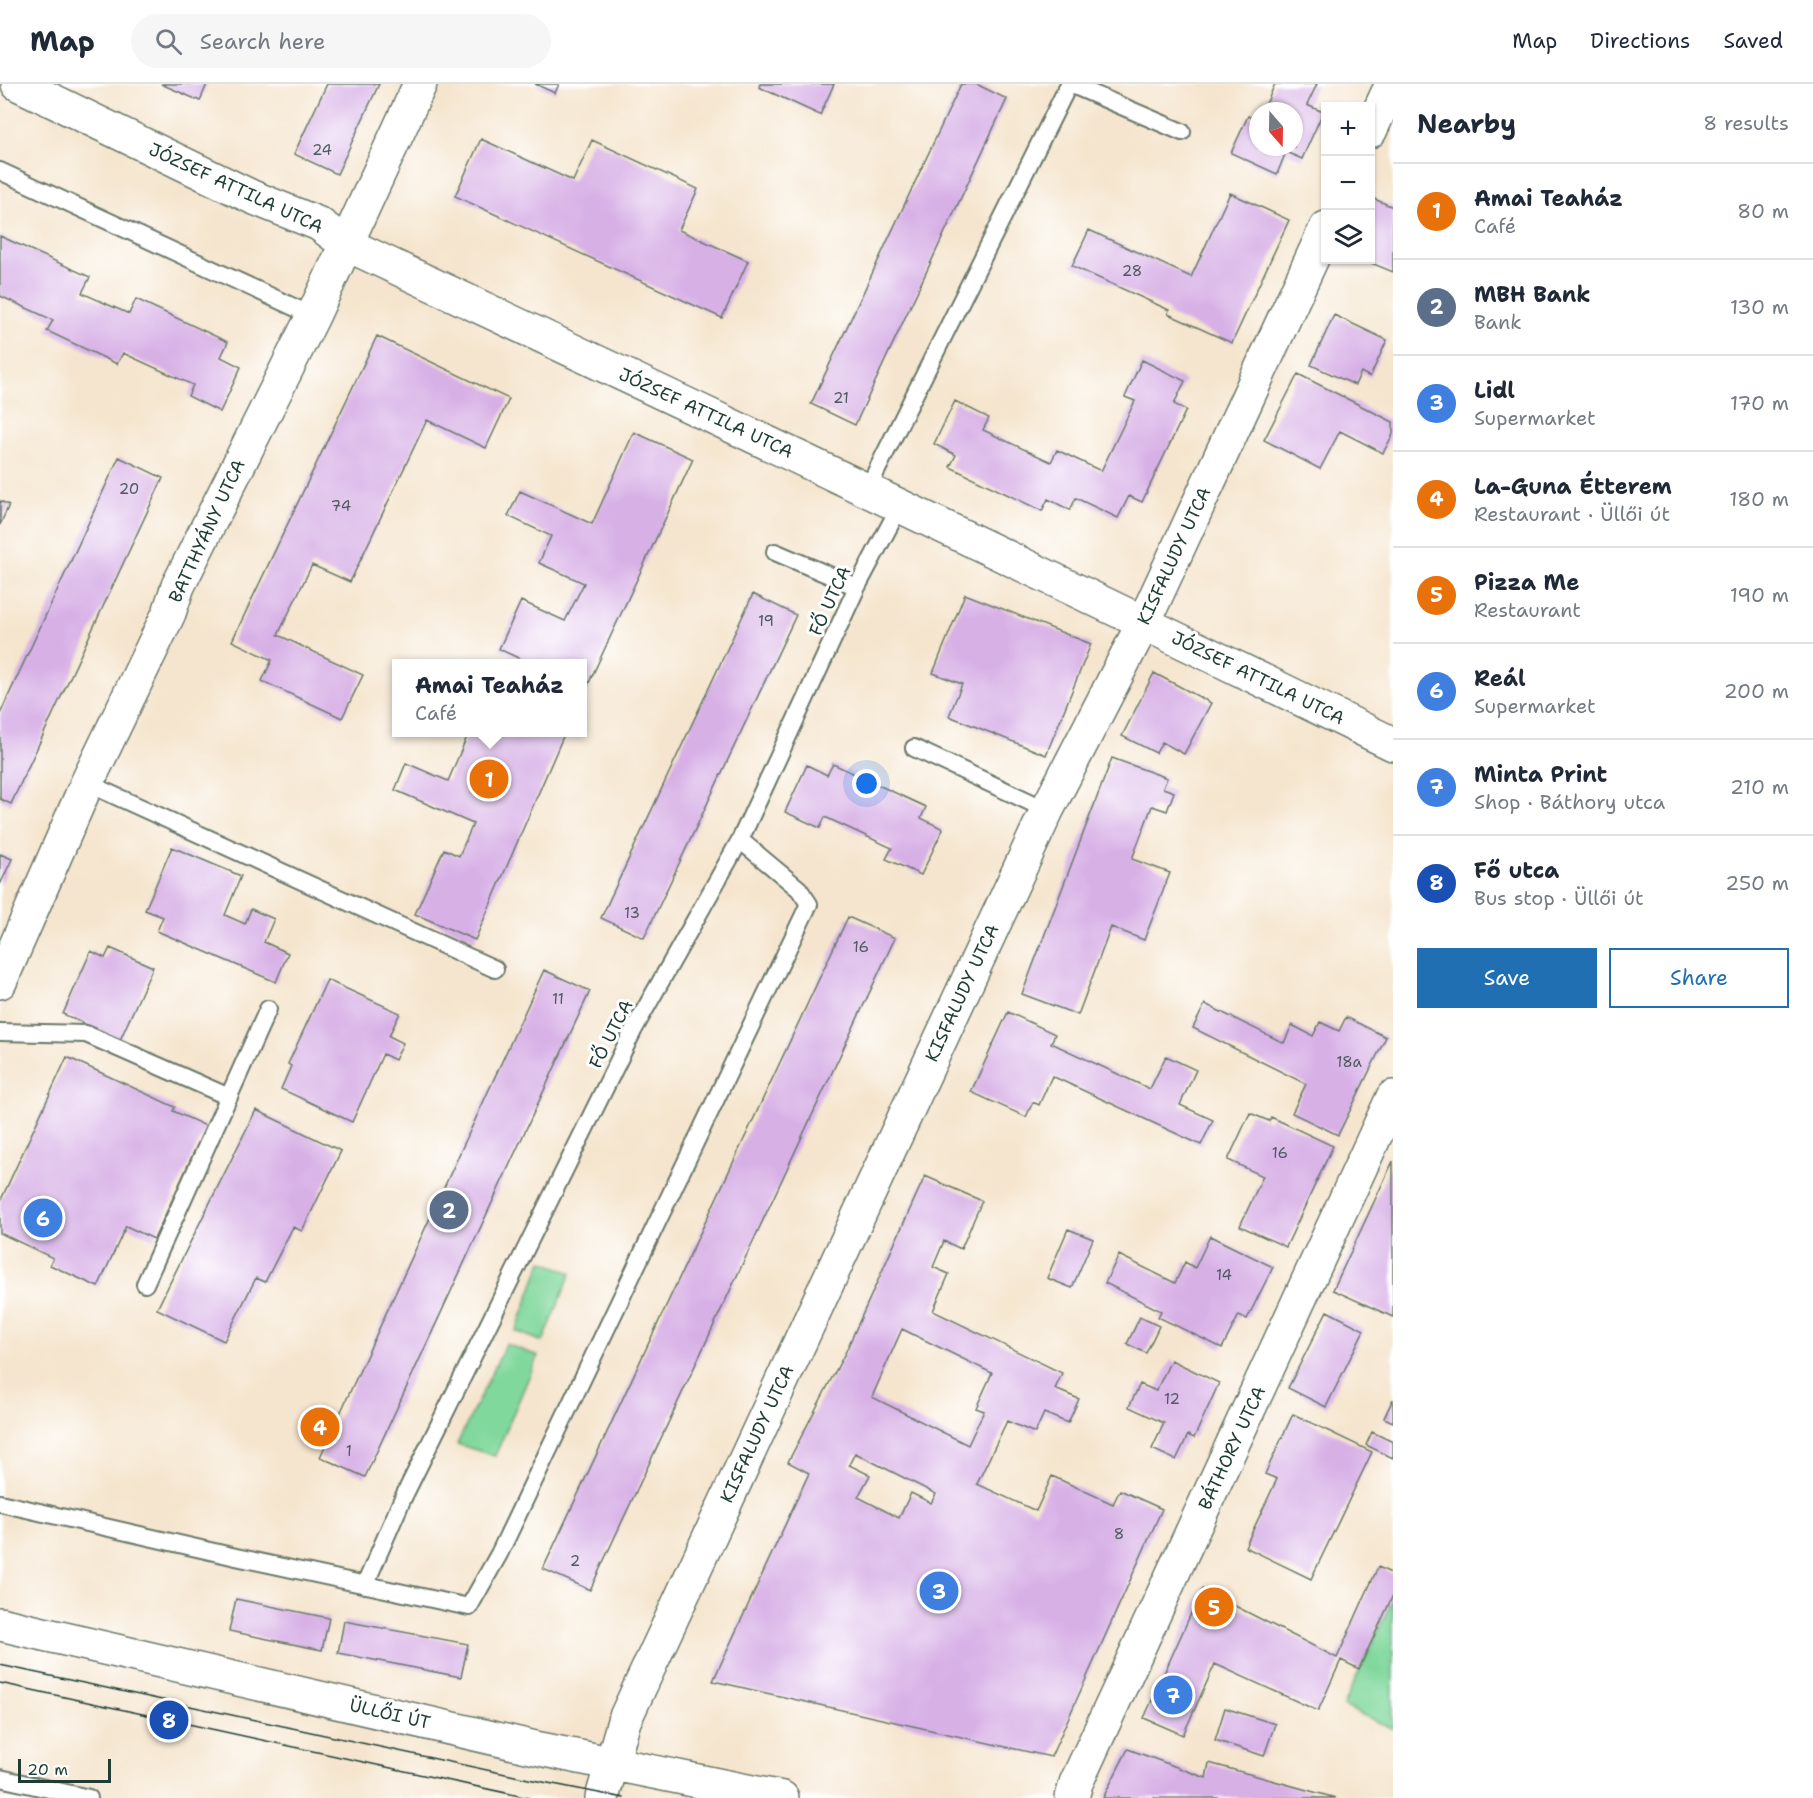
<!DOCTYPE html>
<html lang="en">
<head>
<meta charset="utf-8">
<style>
  body { margin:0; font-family:"Shantell Sans",sans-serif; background:#f6f6f7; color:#1f2937 }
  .controls { position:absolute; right:18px; top:18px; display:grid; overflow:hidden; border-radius:0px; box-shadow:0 2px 4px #0004 }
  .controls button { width:54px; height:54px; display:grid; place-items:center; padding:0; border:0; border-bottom:2px solid #e0e1e3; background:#fff; color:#1f2937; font:30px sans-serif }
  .compass { position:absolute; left:1249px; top:18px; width:54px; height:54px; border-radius:50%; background:#fff; box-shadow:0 2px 4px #0004; rotate:160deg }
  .scale { position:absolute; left:18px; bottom:15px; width:93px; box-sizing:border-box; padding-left:6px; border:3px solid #1f3d34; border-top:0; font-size:16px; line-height:21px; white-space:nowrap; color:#1f3d34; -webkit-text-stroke:4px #fff; paint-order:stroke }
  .you { position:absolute; left:867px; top:700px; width:21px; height:21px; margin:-15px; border:4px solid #fff; border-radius:50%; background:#1a73e8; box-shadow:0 0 0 9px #1a73e833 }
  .badge { display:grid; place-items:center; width:39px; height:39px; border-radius:50%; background:#1f6fb2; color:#fff; font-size:20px; font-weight:700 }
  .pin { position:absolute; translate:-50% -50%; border:3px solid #fff; box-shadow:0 2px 6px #0006 }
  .popup { position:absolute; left:392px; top:575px; width:195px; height:78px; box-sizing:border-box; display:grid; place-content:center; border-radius:0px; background:#fff; filter:drop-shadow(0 2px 4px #0005); font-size:20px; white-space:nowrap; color:#747a83 }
  .popup b { font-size:22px; color:#1f2937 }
  .popup::after { content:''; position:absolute; left:50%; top:100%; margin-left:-12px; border:12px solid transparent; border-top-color:#fff }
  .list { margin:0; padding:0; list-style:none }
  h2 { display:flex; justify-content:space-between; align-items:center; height:78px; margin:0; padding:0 24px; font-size:26px }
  h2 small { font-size:20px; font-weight:400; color:#747a83 }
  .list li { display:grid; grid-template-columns:39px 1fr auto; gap:18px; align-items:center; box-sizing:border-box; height:96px; padding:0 24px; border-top:2px solid #e0e1e3 }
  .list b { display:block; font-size:22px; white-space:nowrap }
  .list p { margin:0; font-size:20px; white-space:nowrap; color:#747a83 }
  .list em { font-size:20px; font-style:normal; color:#747a83 }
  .actions { display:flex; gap:12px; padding:18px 24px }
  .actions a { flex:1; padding:14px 0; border:2px solid #1f6fb2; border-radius:0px; text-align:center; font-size:21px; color:#1f6fb2 }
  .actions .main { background:#1f6fb2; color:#fff }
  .icon { flex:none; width:33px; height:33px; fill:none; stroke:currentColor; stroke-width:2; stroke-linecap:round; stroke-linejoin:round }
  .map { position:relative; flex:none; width:1393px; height:1714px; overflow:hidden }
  header { display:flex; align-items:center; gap:36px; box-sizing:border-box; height:84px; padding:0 30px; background:#fff; border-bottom:2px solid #e0e1e3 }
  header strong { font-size:28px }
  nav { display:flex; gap:33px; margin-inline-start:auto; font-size:21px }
  .search { width:420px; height:54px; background:#f6f6f7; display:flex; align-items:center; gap:15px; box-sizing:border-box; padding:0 21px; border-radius:33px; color:#747a83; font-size:22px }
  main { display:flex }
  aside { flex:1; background:#fff }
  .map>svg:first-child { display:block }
  .green { fill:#80d89c; stroke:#508a68; stroke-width:1.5 }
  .building { fill:#d7b0e6; fill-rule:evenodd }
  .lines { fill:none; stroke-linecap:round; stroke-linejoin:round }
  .lane-casing { stroke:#6a786a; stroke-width:20 }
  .street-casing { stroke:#6a786a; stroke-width:36 }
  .secondary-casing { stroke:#6a786a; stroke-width:36 }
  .lane { stroke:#fff; stroke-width:16 }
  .street { stroke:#fff; stroke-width:33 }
  .secondary { stroke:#fff; stroke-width:33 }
  .tram { stroke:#1f3d34; stroke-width:1.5 }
  .labels { text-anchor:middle; stroke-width:6; stroke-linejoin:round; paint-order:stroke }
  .number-label { font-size:15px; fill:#4d5a60 }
  .street-label { font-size:18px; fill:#1f3d34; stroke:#fff }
</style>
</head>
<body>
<header>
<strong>Map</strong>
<div class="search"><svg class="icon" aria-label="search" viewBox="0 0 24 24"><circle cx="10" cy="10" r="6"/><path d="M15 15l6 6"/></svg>Search here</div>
<nav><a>Map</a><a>Directions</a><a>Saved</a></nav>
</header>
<main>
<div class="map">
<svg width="1393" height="1714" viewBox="0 0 1393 1714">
  <rect width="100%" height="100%" fill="#fff"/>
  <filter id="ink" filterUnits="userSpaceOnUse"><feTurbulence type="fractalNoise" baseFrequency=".0167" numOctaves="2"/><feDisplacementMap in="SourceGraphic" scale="12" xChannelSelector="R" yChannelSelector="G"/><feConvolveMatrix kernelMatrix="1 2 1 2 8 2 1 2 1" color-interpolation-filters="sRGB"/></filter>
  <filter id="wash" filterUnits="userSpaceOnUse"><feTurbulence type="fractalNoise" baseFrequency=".008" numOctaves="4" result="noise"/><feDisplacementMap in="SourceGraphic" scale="24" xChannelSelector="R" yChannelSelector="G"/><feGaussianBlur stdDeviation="1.35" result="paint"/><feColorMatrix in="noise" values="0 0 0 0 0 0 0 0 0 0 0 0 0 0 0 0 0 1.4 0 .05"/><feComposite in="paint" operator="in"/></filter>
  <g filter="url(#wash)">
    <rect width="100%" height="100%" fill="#f5e5ce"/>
    <path class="green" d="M542 1177 571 1189 543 1258 516 1247Z
      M506 1260 538 1272 495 1372 457 1360Z
      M1393 1515V1645L1343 1622Z"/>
    <g id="blocks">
      <path class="building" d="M161 0H207L200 17Z
        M327 0H379L337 90 294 70Z
        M535 0H559L555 9Z
        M760 0H834L820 31 759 3Z
        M961 0H976L1007 15 855 341 811 320Z
        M1275 0H1317L1307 21 1323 28 1302 75 1286 68 1277 90 1231 69 1248 32 1258 36V63H1294V27H1263Z
        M481 55 573 97 592 56 698 105 679 146 748 177 722 234 455 112Z
        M1230 109 1289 136 1232 259 1168 230 1169 226 1072 182 1089 146 1191 193Z
        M1372 114 1393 123V188L1364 176H1370Z
        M0 152 90 193 82 209 129 230 136 215 228 258 221 273 241 283 220 328 188 312 193 301 123 269 117 280 47 247 53 236 0 212Z
        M1334 231 1387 256 1370 293 1361 288 1355 301 1311 281Z
        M377 252 509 315 486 364 427 336 350 498 312 481 278 551 363 591 342 634 262 597 272 576 232 557Z
        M1142 276 1185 297 1174 320 1186 326 1142 418 1129 412 1118 434 1076 414 1070 426 1048 415 1042 427 950 383 956 371 934 360 955 317 989 334 983 346 1051 378 1057 366 1101 387 1135 317 1125 313Z
        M1298 290 1393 338V350L1383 369 1340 347 1320 385 1264 356Z
        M634 348 693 375 586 605 582 603V580H531L499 565 521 517 565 537 584 499 539 479 551 452 508 432 520 407 592 440Z
        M119 373 163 394 11 720 0 715V630Z
        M0 417 9 421 0 441Z
        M753 510 796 531 644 854 601 834Z
        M965 510 1091 560 1046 671 949 632 962 600 933 589Z
        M1154 589 1211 619 1184 670 1162 658 1156 669 1122 652Z
        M469 648H565L475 856 415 830 444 765 459 772 473 740 395 706 406 679 448 697Z
        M1112 674 1167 694 1163 704 1174 708 1167 727 1152 722 1132 775 1170 789 1144 856 1111 843 1078 931 1022 910Z
        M833 680 926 723 921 734 943 745 921 791 886 775 892 764 825 733 820 744 785 728 807 681 827 691Z
        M172 763 241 792 225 831 245 840 251 825 274 835 264 858 288 869 276 898 157 847 163 833 145 826Z
        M0 770 12 775 0 801Z
        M848 833 895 854 590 1506 543 1485Z
        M110 864 153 883 120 956 63 930 91 867 105 874Z
        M544 886 590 907 365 1393 320 1373Z
        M327 896 400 929 389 952 403 959 395 976 383 970 352 1038 281 1005 291 982 288 980Z
        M1205 920 1284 959 1292 941 1313 952 1320 938 1339 947 1346 933 1386 953 1338 1051 1292 1029 1306 1000 1193 944Z
        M1008 928 1055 950 1051 959 1150 1005 1166 972 1196 986 1180 1021 1213 1036 1201 1061 1052 992 1039 1021 1033 1018 1026 1033 971 1008Z
        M67 973 175 1023 173 1027 206 1042 154 1155 126 1142 98 1203 50 1181 53 1174 0 1149V1118Z
        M256 1026 341 1067 302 1147 293 1143 265 1198 256 1194 224 1257 157 1225Z
        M1250 1029 1269 1037 1271 1033 1333 1062 1286 1163 1240 1142 1263 1092 1228 1076Z
        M1393 1077V1233L1333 1206Z
        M925 1092 982 1117 961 1165 944 1157 933 1183 949 1190 933 1227 1062 1289 1055 1305 1079 1315 1068 1339 1044 1329 1035 1349 1007 1337 977 1400 1036 1427 1052 1392 1113 1420 1120 1406 1162 1425 1051 1673 713 1597 809 1389 788 1378 846 1267ZM902 1245 992 1289 976 1324 984 1327 968 1361 872 1313ZM855 1369 936 1410 931 1419 911 1409 899 1434 858 1413 870 1391 849 1381Z
        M1068 1145 1093 1155 1072 1204 1047 1194Z
        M1210 1152 1273 1183 1247 1235 1239 1231 1222 1264 1158 1233 1161 1227 1105 1199 1119 1171 1175 1199 1185 1178 1195 1184Z
        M1327 1227 1364 1246 1326 1323 1288 1304Z
        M1140 1233 1159 1242 1146 1269 1127 1260Z
        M1171 1276 1219 1299 1194 1354 1188 1351 1176 1376 1152 1365 1164 1339 1129 1323 1140 1300 1156 1307Z
        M1393 1315V1338L1384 1334Z
        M1293 1330 1372 1368 1311 1495 1245 1463 1277 1395 1265 1390Z
        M1372 1348 1393 1358V1374L1366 1361Z
        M1378 1483 1393 1490V1511L1359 1585 1341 1576 1318 1627 1215 1580 1183 1651 1144 1634 1202 1505 1337 1574Z
        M236 1515 329 1534 322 1566 229 1547Z
        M344 1537 468 1560 461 1593 338 1569Z
        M1225 1624 1275 1640 1264 1672 1215 1656Z
        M1128 1665 1206 1694 1209 1679 1336 1714H1103Z"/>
    </g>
  </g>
  <g filter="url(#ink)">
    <use href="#blocks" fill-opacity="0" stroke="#6a786a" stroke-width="1.5"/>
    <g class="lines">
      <g class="lane-casing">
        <path id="lane" d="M1070 0 1182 48
          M0 87 313 232
          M867 406 1069 0
          M775 468 857 503
          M914 664 1047 726
          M87 699 495 885
          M0 948 86 950 229 1013
          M145 1200 268 925
          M0 1419 236 1473 469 1523 499 1470 809 820 799 805 740 756
          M365 1501 402 1416 634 945 740 756 857 503 900 422
          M0 1694 89 1714"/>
      </g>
      <g class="street-casing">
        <path id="street" d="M18 0 252 113 319 140 346 160C696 324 1045 490 1393 660
          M0 898 87 699 169 529 178 502 313 232 420 0"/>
      </g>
      <g class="secondary-casing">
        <path id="secondary" d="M1370 47 1392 0
          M0 1540 540 1665 782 1714
          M602 1714 624 1637 1047 726 1144 538 1326 144
          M1072 1714 1076 1699 1393 1013"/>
      </g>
      <use href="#lane" class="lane"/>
      <use href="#street" class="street"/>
      <use href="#secondary" class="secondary"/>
      <path class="tram" d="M0 1581 533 1696 624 1714
        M0 1599 529 1714"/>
    </g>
  </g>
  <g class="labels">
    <g class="number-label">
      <text x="322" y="71">24</text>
      <text x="1132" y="192">28</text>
      <text x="841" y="319">21</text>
      <text x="129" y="410">20</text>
      <text x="341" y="427">74</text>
      <text x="766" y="542">19</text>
      <text x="632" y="834">13</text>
      <text x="861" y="868">16</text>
      <text x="558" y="920">11</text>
      <text x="1349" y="983">18a</text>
      <text x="1280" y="1074">16</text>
      <text x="1224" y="1196">14</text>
      <text x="1172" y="1320">12</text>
      <text x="349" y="1372">1</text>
      <text x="1119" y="1455">8</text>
      <text x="575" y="1482">2</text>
    </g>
    <g class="street-label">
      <text transform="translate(236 104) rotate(25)" y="6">JÓZSEF ATTILA UTCA</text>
      <text transform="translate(706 329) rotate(25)" y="6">JÓZSEF ATTILA UTCA</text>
      <text transform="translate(207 447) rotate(-65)" y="6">BATTHYÁNY UTCA</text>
      <text transform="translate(1174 472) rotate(-65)" y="6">KISFALUDY UTCA</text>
      <text transform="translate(830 517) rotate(-65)" y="6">FŐ UTCA</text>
      <text transform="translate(1258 594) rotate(26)" y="6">JÓZSEF ATTILA UTCA</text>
      <text transform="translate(962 909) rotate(-65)" y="6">KISFALUDY UTCA</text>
      <text transform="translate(611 950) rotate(-63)" y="6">FŐ UTCA</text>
      <text transform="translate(757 1350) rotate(-65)" y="6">KISFALUDY UTCA</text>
      <text transform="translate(1232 1364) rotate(-65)" y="6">BÁTHORY UTCA</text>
      <text transform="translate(390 1630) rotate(13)" y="6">ÜLLŐI ÚT</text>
    </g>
  </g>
</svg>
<div class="controls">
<button>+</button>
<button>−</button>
<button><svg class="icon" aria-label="layers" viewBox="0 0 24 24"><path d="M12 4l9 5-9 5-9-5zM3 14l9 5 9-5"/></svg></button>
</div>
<svg class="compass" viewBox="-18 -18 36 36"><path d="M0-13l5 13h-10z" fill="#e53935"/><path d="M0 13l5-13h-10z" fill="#747a83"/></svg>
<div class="scale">20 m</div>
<div class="you"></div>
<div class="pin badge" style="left:489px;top:695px;background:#e8710a">1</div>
<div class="popup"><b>Amai Teaház</b>Café</div>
<div class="pin badge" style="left:449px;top:1126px;background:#5c6f8a">2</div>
<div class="pin badge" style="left:939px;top:1507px;background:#3f7fe0">3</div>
<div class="pin badge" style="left:320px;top:1343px;background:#e8710a">4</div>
<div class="pin badge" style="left:1214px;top:1523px;background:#e8710a">5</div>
<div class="pin badge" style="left:43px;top:1134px;background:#3f7fe0">6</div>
<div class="pin badge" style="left:1173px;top:1611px;background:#3f7fe0">7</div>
<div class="pin badge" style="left:169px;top:1636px;background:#1a4fb4">8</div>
</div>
<aside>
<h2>Nearby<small>8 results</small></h2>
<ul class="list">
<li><span class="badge" style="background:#e8710a">1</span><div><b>Amai Teaház</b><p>Café</p></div><em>80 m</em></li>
<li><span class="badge" style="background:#5c6f8a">2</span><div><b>MBH Bank</b><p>Bank</p></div><em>130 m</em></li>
<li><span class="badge" style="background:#3f7fe0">3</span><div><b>Lidl</b><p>Supermarket</p></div><em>170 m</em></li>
<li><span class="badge" style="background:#e8710a">4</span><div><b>La-Guna Étterem</b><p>Restaurant · Üllői út</p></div><em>180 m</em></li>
<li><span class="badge" style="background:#e8710a">5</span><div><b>Pizza Me</b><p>Restaurant</p></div><em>190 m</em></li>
<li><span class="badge" style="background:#3f7fe0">6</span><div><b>Reál</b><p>Supermarket</p></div><em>200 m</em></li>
<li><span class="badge" style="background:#3f7fe0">7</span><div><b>Minta Print</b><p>Shop · Báthory utca</p></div><em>210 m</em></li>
<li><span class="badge" style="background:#1a4fb4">8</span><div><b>Fő utca</b><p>Bus stop · Üllői út</p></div><em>250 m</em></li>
</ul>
<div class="actions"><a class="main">Save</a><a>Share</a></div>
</aside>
</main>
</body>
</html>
